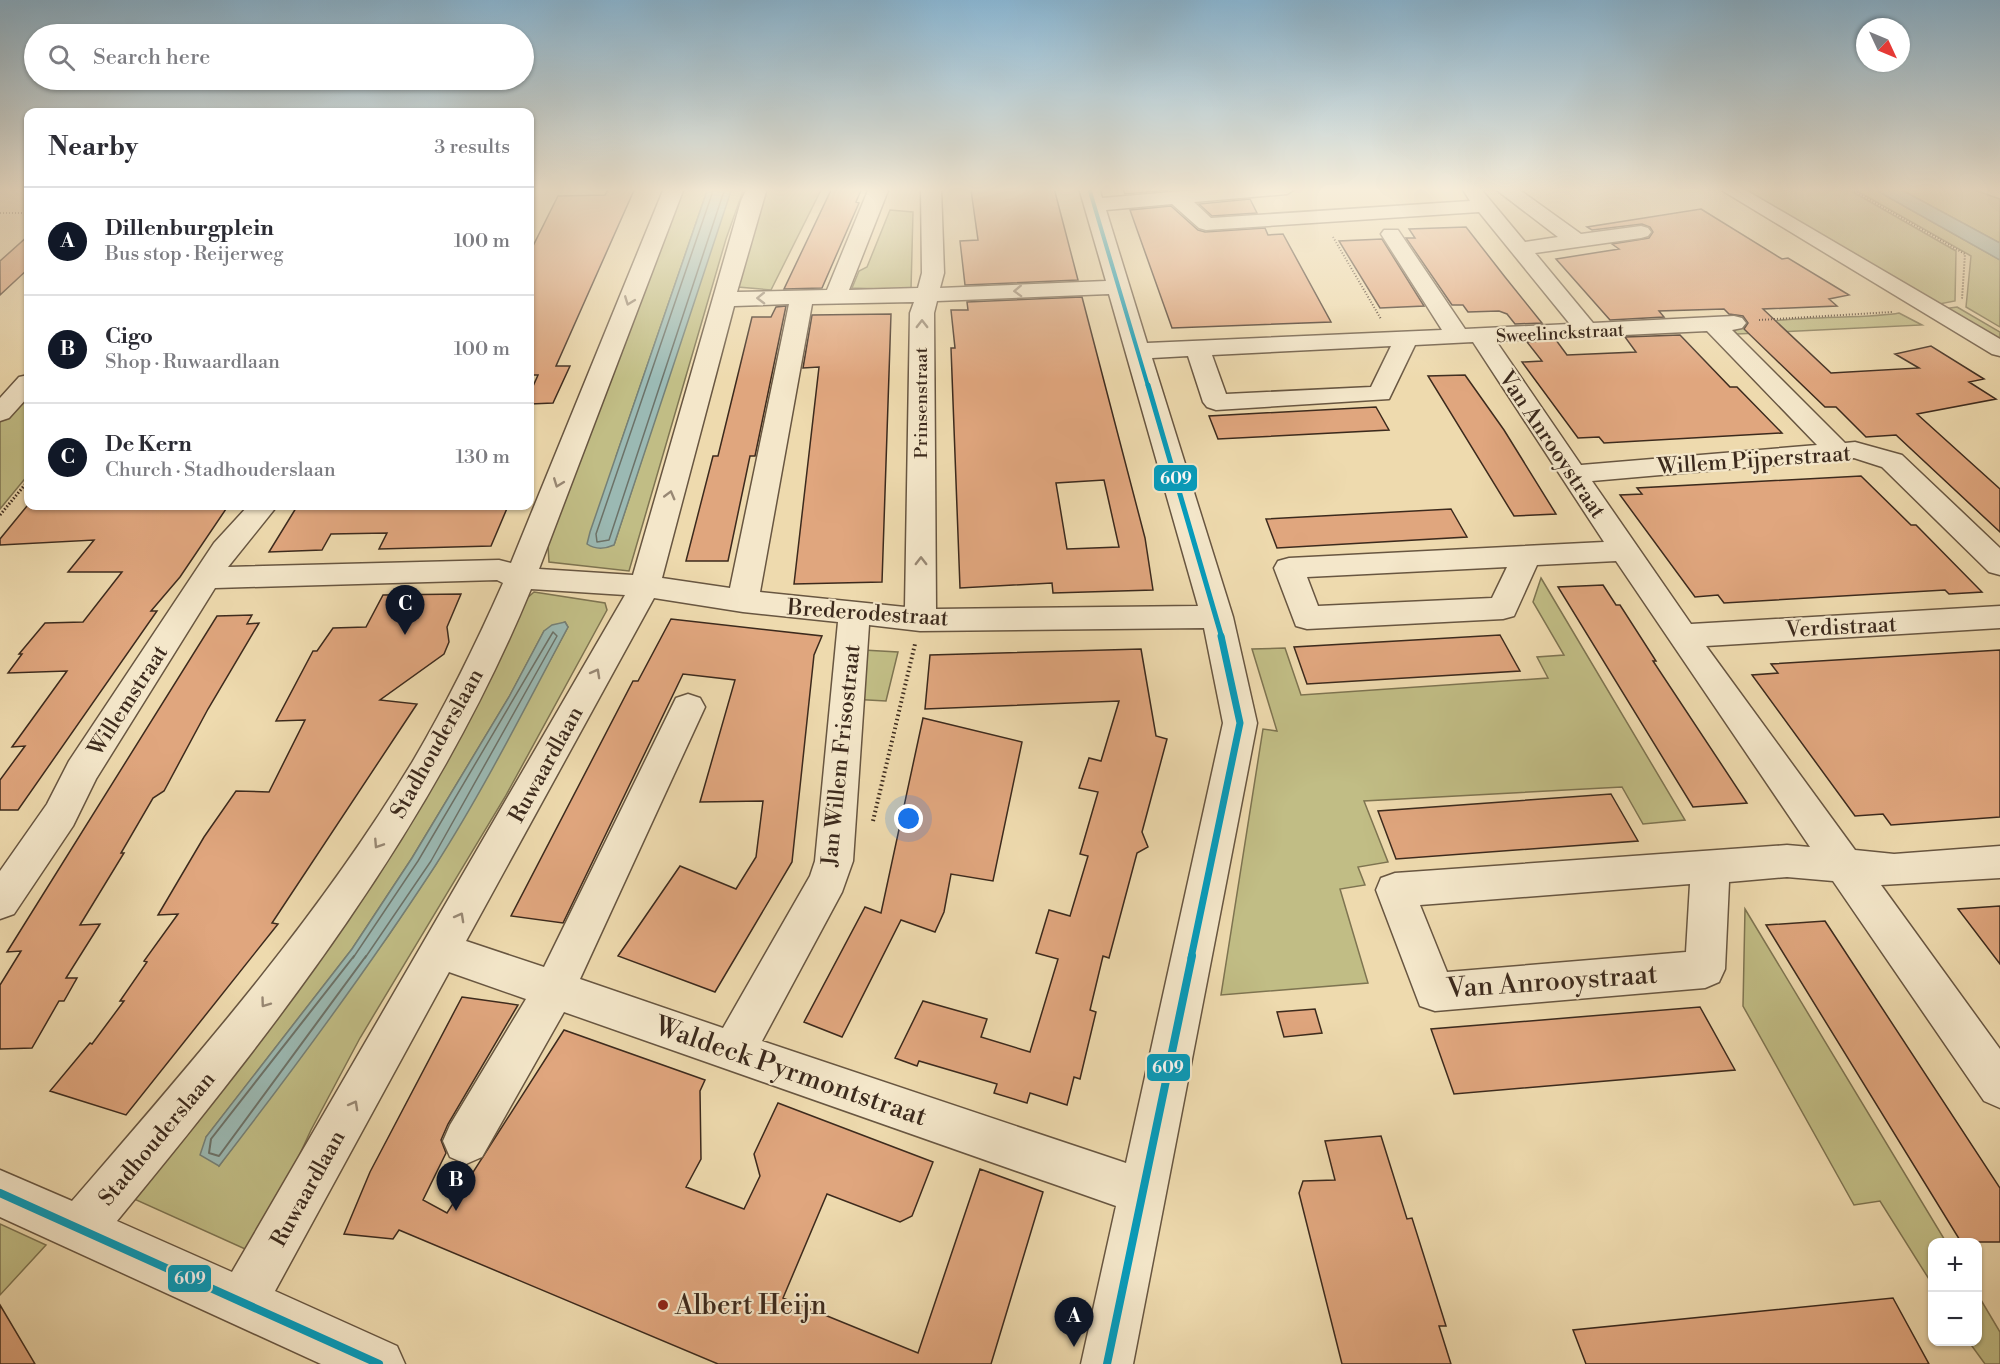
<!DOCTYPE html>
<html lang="en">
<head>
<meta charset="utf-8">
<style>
  body { margin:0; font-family:"Libre Bodoni",serif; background:#f7f7f7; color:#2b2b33 }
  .controls { position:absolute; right:18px; bottom:18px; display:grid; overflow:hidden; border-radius:12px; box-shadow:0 2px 4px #0004 }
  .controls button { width:54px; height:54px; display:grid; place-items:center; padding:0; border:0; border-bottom:2px solid #e1e1e2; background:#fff; color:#2b2b33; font:30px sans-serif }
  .compass { position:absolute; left:1856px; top:18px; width:54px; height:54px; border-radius:50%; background:#fff; box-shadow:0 2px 4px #0004; rotate:134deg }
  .you { position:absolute; left:909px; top:819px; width:21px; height:21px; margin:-15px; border:4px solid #fff; border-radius:50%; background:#1a73e8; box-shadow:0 0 0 9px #1a73e833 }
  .badge { display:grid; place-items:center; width:39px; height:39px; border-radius:50%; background:#111827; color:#fff; font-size:20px; font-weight:700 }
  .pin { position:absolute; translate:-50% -50px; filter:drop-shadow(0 2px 3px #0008) }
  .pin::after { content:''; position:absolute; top:32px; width:21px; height:18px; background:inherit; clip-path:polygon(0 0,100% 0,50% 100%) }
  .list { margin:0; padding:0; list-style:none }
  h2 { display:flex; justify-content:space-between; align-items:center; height:78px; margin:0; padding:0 24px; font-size:26px }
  h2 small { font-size:20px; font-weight:400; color:#7c7c81 }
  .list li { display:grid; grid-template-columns:39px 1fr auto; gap:18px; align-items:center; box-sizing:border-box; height:108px; padding:0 24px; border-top:2px solid #e1e1e2 }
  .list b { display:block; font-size:22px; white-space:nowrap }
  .list p { margin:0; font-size:20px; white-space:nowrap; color:#7c7c81 }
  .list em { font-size:20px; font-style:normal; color:#7c7c81 }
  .icon { flex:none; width:33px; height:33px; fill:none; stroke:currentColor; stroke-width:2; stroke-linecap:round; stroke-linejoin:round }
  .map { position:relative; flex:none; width:2000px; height:1364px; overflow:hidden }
  .search { position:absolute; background:#fff; box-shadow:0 2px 4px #0004; left:24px; top:24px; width:510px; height:66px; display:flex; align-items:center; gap:15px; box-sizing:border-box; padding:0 21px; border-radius:33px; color:#7c7c81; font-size:22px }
  .panel { position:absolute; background:#fff; box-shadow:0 2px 4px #0004; left:24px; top:108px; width:510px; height:402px; border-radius:12px }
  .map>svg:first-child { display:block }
  .green { fill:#c1bd85; stroke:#7e7451; stroke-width:1.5; fill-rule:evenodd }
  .water { fill:#9bb9b3; stroke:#758077; stroke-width:1.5 }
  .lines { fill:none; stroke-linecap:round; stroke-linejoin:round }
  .shore-far1 { stroke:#6c7268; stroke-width:1.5 }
  .shore { stroke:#6c7268; stroke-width:2 }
  .building { fill:#e0a67e; stroke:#3c2a1d; stroke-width:1.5; fill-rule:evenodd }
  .minor-casing { stroke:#685641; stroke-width:3 }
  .path-far2 { stroke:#3c2a1d; stroke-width:2; stroke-dasharray:1 2; stroke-linecap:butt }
  .path-far1 { stroke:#3c2a1d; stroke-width:3; stroke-dasharray:1.5 2; stroke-linecap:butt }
  .path { stroke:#3c2a1d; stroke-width:4; stroke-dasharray:1.5 3; stroke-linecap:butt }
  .minor { fill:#f4e7ca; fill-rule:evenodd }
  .bus-1-far3-casing { stroke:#f4e7ca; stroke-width:7 }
  .bus-1-far2-casing { stroke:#f4e7ca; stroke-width:9 }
  .bus-1-far1-casing { stroke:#f4e7ca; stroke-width:11 }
  .bus-1-casing { stroke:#f4e7ca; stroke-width:13 }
  .bus-1-far3 { stroke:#069cbc; stroke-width:4 }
  .bus-1-far2 { stroke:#069cbc; stroke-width:5 }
  .bus-1-far1 { stroke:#069cbc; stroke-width:7 }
  .bus-1 { stroke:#069cbc; stroke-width:8 }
  .oneway { stroke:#988874 }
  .poi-dot { fill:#8f2418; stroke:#f4e7ca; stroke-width:2 }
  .labels { text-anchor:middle; stroke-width:4.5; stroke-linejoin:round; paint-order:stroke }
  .far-street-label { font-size:18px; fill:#3c2a1d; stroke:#f4e7ca }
  .street-label { font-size:22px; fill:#3c2a1d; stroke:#f4e7ca }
  .near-street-label { font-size:27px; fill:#3c2a1d; stroke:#f4e7ca }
  .near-poi-label { font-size:27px; fill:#3c2a1d; stroke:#f4e7ca; text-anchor:start }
  .line-badge { stroke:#f4e7ca; stroke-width:2 }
  .badge-label { font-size:16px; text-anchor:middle; font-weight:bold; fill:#fff }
</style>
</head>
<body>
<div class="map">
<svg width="2000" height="1364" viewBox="0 0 2000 1364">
  <rect width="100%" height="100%" fill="#eedaae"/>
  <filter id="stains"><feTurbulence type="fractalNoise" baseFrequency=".00333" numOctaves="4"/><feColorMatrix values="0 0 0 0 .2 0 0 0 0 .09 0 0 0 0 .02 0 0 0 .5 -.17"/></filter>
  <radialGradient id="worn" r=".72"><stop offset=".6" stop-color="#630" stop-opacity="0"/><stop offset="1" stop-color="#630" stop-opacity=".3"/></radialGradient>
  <path class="green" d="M684 188H708L616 457 614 545 726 200 732 188H744L726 239 629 571 549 562 548 546 577 466Z
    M767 188H822L771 290 738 287Z
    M1735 188H1846L1956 251 1955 301 1934 305Z
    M1852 188H1872L2000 260V327L1966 307 1971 256Z
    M1898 188H1969L2000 199V243Z
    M890 210 913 212 911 290 852 288 859 271 867 267Z
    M1957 307 2000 332V342L1943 309Z
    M1899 313 1922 325 1737 334 1734 331C1753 314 1866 320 1899 313Z
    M28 389V475L0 509V420Z
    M1541 578 1685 820 1643 824 1622 787 1364 801 1388 862 1358 867 1365 885 1340 889 1368 983 1221 995 1263 729 1277 731 1252 649 1285 648 1301 695 1548 678 1537 657 1564 655 1533 602Z
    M534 592 605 603 607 610 505 797 360 1038 311 1130 254 1253 123 1194 525 600ZM565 622 568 627 553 655 436 864 388 936 219 1166 206 1137 352 949 412 858 509 697 544 631Z
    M863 650 898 652 886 701 850 699Z
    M1745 909 1946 1242H1932V1284L1880 1201 1854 1205 1743 1006Z
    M0 1224 46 1245 0 1295Z
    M1978 1295 2000 1332V1364H1985L1969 1342H1978Z"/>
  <path class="water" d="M708 188H732L614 545C605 549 596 550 587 544L590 532Z
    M1872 188H1898L2000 243V260Z
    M565 622 568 627C526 706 483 791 435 866 368 969 294 1069 219 1166L200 1155 206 1137 352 949 412 858 509 697 544 631 552 625Z"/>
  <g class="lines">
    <path class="shore-far1" d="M714 188 596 534 597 542 609 540 725 188
      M353 958 418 861 553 632 557 636 431 861 365 958"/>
    <path class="shore" d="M354 956 211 1139 209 1153 219 1156 366 956"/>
  </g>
  <path class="building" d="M609 188H635L556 366H570L553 403 530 404V393L538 375H530V252L558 196 605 195Z
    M832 188H862L856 202 859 203 822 288 784 289Z
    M993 188H1054L1078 280 965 285 960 241 978 240 971 190Z
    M1123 188H1190L1125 194Z
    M1250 199 1257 213 1212 216 1199 204Z
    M1171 206 1198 230 1205 232 1265 228 1268 235 1283 234 1331 322 1172 328 1130 210Z
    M1701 209 1782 259 1788 258 1849 295 1829 299 1837 306 1763 309 1831 373 1919 368 1895 354 1931 346 1984 379 1969 382 1996 399 1917 414 2000 489V532L1896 435 1866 437 1836 407H1825L1744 329 1748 323 1743 316 1729 314 1724 309 1659 311 1664 317 1610 320 1556 259 1619 249 1612 244 1649 238 1653 232 1650 227 1642 224 1592 230 1587 227Z
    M1466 227 1505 277 1542 323 1515 324 1507 314 1499 311 1468 312 1463 305H1452L1406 238H1415L1409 229Z
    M28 236V269L0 295V261Z
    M1382 239 1424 306 1380 308 1339 241Z
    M1082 297 1145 538 1153 590 1053 593 1052 583 960 588 951 348H955L951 310H968L967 302ZM1104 480 1119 547 1067 549 1056 483Z
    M786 306 755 456H750L728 561H686L713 456H718L752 317H771L776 307Z
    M891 314 882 582 794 584 819 367 803 368 812 315Z
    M1680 335 1730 387H1737L1782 433 1604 443 1599 437 1578 438 1522 362 1542 361 1527 342 1556 340 1567 355 1636 352 1625 337Z
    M1465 375 1504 430 1556 514 1514 516 1428 376Z
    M1376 407 1389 430 1218 439 1209 416Z
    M1861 476 1911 525H1916L1982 592 1949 594 1945 590 1724 603 1718 595 1695 597 1620 495 1642 494 1637 488Z
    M27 506H228L180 577 151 611H157L18 810H0V780L25 746 12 747 67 671 8 673 22 654H19L45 623 83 622 122 572H68L94 540 0 545V539Z
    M306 506H340L339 507 351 509 508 506 491 546 379 549 387 533 331 534 322 550 269 552 296 508Z
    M1451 509 1467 537 1277 548 1266 519Z
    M1603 585 1616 605H1620L1656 661H1653L1747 803 1693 807 1558 587Z
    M461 594 447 627 449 642 444 654 380 700 417 704 272 923 278 924 126 1115 50 1091 90 1043 92 1044 124 1001H120L147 962 144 961 178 914 158 915 204 837 236 791 269 792 305 720 276 721 313 651H317L333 628 366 627 383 595Z
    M252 615 247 624 259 623 208 709 164 791 153 798 121 853H124L80 925 100 924 66 978H77L64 1001H59L32 1048 0 1049V985L21 951 7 952 217 616Z
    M671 619 822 636 814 655 792 862 715 992 618 956 680 866 736 889 756 857 763 801 700 802 735 680 683 674 563 923 511 916 633 681H638Z
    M1500 635 1520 671 1307 684 1294 647Z
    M1141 649 1156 736 1167 739 1142 832 1148 847 1137 853 1109 958 1103 956 1090 1010 1096 1012 1080 1079 1074 1077 1067 1105 1030 1093 1027 1103 994 1093 997 1084 919 1061 917 1066 895 1058 923 1001 987 1019 981 1037 1030 1052 1058 959 1036 953 1049 910 1070 916 1088 856 1080 854 1098 792 1079 788 1089 758 1101 761 1119 701 925 709 930 655Z
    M2000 650V817L1891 825 1883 814 1855 816 1752 675 1778 673 1771 664Z
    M923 718 1022 742 993 881 951 874 944 912 935 932 901 920 842 1037 804 1022 865 907 881 913Z
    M1611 794 1638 841 1396 859 1378 811Z
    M2000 906V964L1958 909Z
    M1825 921 2000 1188V1242H1961L1766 925Z
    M462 997 518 1005 448 1124 441 1140 446 1153 423 1200 447 1213 564 1030 705 1080 700 1091 701 1159 686 1187 744 1209 760 1176 754 1154 778 1103 933 1162 912 1216 900 1222 827 1194 783 1298 918 1353 980 1169 1043 1192 991 1364H718L399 1230 393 1239 344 1234 370 1172Z
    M1700 1007 1735 1070 1454 1094 1431 1029Z
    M1315 1009 1322 1033 1284 1037 1277 1012Z
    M1381 1136 1407 1219 1412 1218 1446 1326H1439L1451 1364H1342L1299 1193 1303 1181 1335 1180 1325 1141Z
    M1893 1298 1929 1364H1586L1573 1330Z
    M0 1305 35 1364H0Z"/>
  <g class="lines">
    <g class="minor-casing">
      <path id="minor" d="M664 188H684L539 569 633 575 741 201 747 188H767L737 292 827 290 869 188H889L849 290 918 288 922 273 921 188H941L944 273 940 288 1106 281 1079 188H1099L1102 198 1219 188H1297L1287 194 1194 202 1211 218 1470 201 1462 188H1480L1525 242 1558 237 1494 188H1517L1581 234 1641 226 1648 228 1651 232 1648 236 1641 238 1535 253 1593 323 1734 316 1742 318 1746 323 1742 328 1732 330 1845 443 1855 442 1902 455 2000 548V575L1989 572 1882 467 1854 458 1592 481 1691 624 2000 606V628L1706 646 1855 850 1894 854 2000 846V878L1881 885 2000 1049V1108L1984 1101 1833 881 1787 877 1729 882 1725 969 1719 982 1705 988 1435 1011 1420 1006 1376 890 1381 878 1395 873 1787 845 1810 847 1616 561 1537 565 1514 616 1503 619 1307 629 1296 626 1274 568 1278 561 1289 558 1604 542 1473 342 1415 345 1389 399 1216 410 1207 407 1203 402 1188 356 1152 358 1233 617 1257 723 1133 1364H1081L1116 1206 564 1012 482 1157 466 1164 450 1157 443 1141 450 1125 526 999 449 972 275 1291 397 1346 405 1364H321L0 1217V1170L72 1201C193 1061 317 920 413 761 447 703 476 644 503 583L497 580 215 588 96 779 73 826 14 914 0 919V871L47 804 69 761 214 543 248 506H277L228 567 499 560 511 563ZM1172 204 1199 228 1206 230 1479 212 1570 324 1465 329 1398 230H1384L1381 234 1442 330 1147 343 1106 210ZM1109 294 1198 606 936 609 934 313 937 301ZM914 302 910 313 905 607 760 592 812 304ZM789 304 730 588 662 578 734 306ZM1707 331 1817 445 1581 465 1496 341ZM1391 346 1371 387 1226 394 1212 355ZM1507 567 1492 598 1318 606 1307 577ZM531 589 625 595 232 1272 117 1221C279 1024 433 827 531 589ZM654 598 743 612 838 622 815 861 810 876 723 1028 580 979 705 707 700 698 688 694 676 698 544 967 466 941ZM869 625 920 631 1204 628 1223 723 1126 1163 762 1041 842 892 853 861ZM1690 884 1686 952 1447 972 1420 905Z
        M1718 188H1742L2000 339V356L1992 354Z
        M28 375V397L9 418 0 421V398L19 377Z"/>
    </g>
    <path class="path-far2" d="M1849 188 1965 254 1962 299
      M0 213H28
      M1333 237 1381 319
      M1759 320 1892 312"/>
    <path class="path-far1" d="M0 515 28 481"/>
    <path class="path" d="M873 821 915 644"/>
    <use href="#minor" class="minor"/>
    <g class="bus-1-far3-casing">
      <path id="bus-1-far3" d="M1089 188 1148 386"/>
    </g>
    <g class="bus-1-far2-casing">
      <path id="bus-1-far2" d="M1148 385 1222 638"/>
    </g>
    <g class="bus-1-far1-casing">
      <path id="bus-1-far1" d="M1191 958 1240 723 1221 636"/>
    </g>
    <g class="bus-1-casing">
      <path id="bus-1" d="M0 1193 379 1364
        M1107 1364 1192 956"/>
    </g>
    <use href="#bus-1-far3" class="bus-1-far3"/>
    <use href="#bus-1-far2" class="bus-1-far2"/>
    <use href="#bus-1-far1" class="bus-1-far1"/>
    <use href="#bus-1" class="bus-1"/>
  </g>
  <defs><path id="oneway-chevron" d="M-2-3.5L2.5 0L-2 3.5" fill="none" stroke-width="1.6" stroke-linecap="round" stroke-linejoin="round" transform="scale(1.5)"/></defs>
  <g class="oneway">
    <use href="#oneway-chevron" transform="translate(1018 291) rotate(178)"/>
    <use href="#oneway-chevron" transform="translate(761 298) rotate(179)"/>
    <use href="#oneway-chevron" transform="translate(629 301) rotate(111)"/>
    <use href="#oneway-chevron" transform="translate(922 324) rotate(-90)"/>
    <use href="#oneway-chevron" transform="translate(558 483) rotate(111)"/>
    <use href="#oneway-chevron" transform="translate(670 495) rotate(-75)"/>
    <use href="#oneway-chevron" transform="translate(921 561) rotate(-90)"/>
    <use href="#oneway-chevron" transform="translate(596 673) rotate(-61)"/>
    <use href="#oneway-chevron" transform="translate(378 844) rotate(123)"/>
    <use href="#oneway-chevron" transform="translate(460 917) rotate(-61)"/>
    <use href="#oneway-chevron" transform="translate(265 1003) rotate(126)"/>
    <use href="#oneway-chevron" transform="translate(354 1105) rotate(-61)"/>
  </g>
  <linearGradient id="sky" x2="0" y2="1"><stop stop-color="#89b6d3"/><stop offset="0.5" stop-color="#f7eedb"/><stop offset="1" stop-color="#f7eedb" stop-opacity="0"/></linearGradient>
  <rect width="2000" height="379" fill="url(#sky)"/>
  <circle class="poi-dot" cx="663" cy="1305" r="6"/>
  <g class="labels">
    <g class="far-street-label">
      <text transform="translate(1560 333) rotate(-3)" y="6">Sweelinckstraat</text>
      <text transform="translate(921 403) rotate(-90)" y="6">Prinsenstraat</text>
    </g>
    <g class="street-label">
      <text transform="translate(1553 444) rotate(56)" y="8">Van Anrooystraat</text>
      <text transform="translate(1754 459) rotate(-4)" y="8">Willem Pijperstraat</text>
      <text transform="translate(868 612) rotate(4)" y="8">Brederodestraat</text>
      <text transform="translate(1841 626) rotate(-3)" y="8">Verdistraat</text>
      <text transform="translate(127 700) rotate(-57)" y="8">Willemstraat</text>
      <text transform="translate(436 743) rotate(-61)" y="8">Stadhouderslaan</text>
      <text transform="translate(840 755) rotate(-84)" y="8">Jan Willem Frisostraat</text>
      <text transform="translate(545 764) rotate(-61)" y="8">Ruwaardlaan</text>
      <text transform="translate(156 1138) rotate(-50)" y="8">Stadhouderslaan</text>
      <text transform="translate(307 1188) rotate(-61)" y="8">Ruwaardlaan</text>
    </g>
    <g class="near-street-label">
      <text transform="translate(1552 981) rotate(-4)" y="9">Van Anrooystraat</text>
      <text transform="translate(791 1071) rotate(19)" y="9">Waldeck Pyrmontstraat</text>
    </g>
    <g class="near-poi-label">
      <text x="675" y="1314">Albert Heijn</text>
    </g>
  </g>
  <g class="line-badge">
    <rect x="1153" y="464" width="45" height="28" rx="6" fill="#069cbc"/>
    <rect x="1146" y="1053" width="45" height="29" rx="6" fill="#069cbc"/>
    <rect x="167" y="1264" width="45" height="29" rx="6" fill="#069cbc"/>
  </g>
  <g class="badge-label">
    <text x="1176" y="484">609</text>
    <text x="1168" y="1073">609</text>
    <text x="190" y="1284">609</text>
  </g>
  <rect width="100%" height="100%" filter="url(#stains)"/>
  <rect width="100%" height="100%" fill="url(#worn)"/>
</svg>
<div class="controls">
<button>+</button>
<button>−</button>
</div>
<svg class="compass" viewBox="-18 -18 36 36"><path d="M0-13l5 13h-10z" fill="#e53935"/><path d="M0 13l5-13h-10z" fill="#7c7c81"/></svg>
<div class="you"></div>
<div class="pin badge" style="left:1074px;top:1347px">A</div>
<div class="pin badge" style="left:456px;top:1211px">B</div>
<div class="pin badge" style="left:405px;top:635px">C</div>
<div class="search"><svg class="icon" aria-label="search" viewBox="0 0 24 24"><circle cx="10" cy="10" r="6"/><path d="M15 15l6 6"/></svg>Search here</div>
<section class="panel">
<h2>Nearby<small>3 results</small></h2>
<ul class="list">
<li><span class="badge">A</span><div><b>Dillenburgplein</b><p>Bus stop · Reijerweg</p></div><em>100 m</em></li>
<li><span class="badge">B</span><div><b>Cigo</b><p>Shop · Ruwaardlaan</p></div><em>100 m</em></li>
<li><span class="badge">C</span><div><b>De Kern</b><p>Church · Stadhouderslaan</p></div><em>130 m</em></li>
</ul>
</section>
</div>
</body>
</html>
